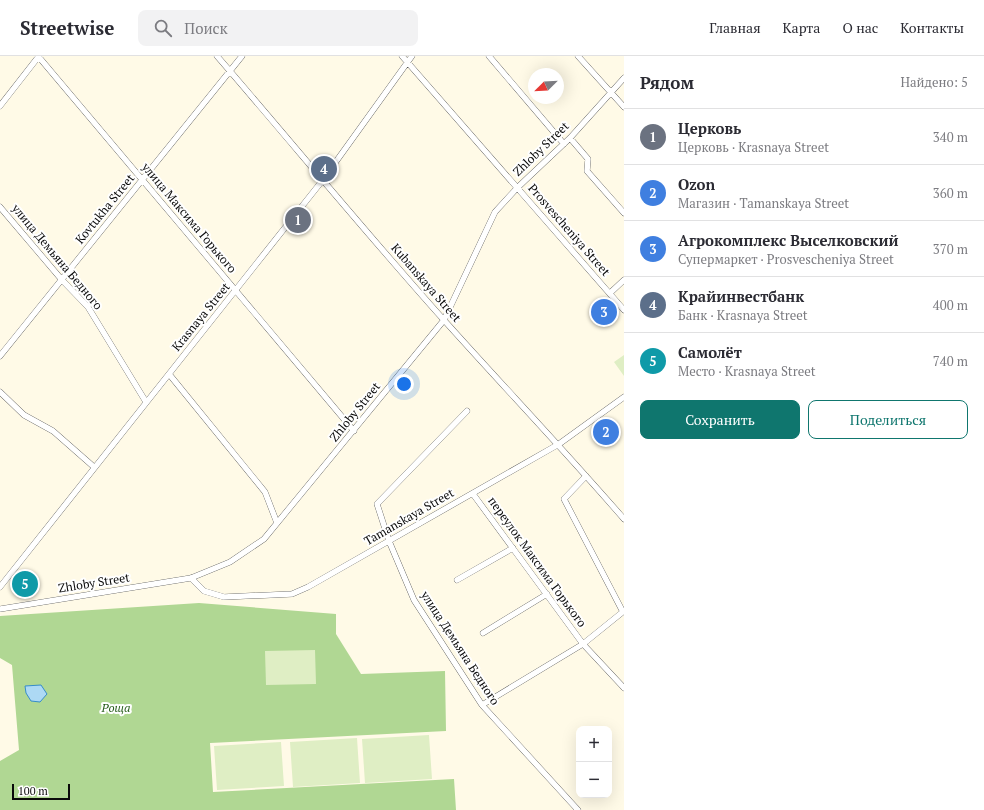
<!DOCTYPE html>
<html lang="ru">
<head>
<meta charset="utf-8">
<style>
  body { margin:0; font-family:"PT Serif",serif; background:#f2f2f3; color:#2b2b33 }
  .controls { position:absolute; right:12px; bottom:12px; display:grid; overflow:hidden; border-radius:8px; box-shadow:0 4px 16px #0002 }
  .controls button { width:36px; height:36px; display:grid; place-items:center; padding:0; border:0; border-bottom:1px solid #e1e1e2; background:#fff; color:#2b2b33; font:20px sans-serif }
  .compass { position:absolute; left:528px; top:12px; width:36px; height:36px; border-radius:50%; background:#fff; box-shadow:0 4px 16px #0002; rotate:246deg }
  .scale { position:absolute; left:12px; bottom:10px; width:58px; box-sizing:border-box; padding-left:4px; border:2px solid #0a0a0a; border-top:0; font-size:11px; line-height:14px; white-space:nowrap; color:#0a0a0a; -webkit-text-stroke:3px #fff; paint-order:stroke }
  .you { position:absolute; left:404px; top:328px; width:14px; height:14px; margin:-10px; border:3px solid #fff; border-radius:50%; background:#1a73e8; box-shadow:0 0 0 6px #1a73e833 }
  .badge { display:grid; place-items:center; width:26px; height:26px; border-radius:50%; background:#0f766e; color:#fff; font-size:13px; font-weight:700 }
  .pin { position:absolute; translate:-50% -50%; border:2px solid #fff; box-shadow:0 1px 4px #0006 }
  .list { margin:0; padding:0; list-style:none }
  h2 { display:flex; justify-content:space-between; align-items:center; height:52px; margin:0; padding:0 16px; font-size:17px }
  h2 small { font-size:13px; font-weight:400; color:#7c7c81 }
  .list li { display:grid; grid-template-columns:26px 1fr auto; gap:12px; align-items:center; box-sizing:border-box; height:56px; padding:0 16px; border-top:1px solid #e1e1e2 }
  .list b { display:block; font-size:15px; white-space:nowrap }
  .list p { margin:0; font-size:13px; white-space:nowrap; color:#7c7c81 }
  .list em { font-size:13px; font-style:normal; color:#7c7c81 }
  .actions { display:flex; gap:8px; padding:12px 16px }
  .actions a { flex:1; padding:9px 0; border:1px solid #0f766e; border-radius:8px; text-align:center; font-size:14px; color:#0f766e }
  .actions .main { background:#0f766e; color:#fff }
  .icon { flex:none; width:22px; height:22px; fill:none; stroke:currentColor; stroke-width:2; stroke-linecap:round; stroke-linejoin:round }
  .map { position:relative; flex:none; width:624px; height:754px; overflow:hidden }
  header { display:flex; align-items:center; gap:24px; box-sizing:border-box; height:56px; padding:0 20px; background:#fff; border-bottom:1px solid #e1e1e2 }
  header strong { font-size:19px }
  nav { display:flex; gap:22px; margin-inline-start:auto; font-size:14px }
  .search { width:280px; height:36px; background:#f2f2f3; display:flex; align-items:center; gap:10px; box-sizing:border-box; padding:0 14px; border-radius:8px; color:#7c7c81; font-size:15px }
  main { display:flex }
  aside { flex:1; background:#fff }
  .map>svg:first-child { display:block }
  .forest { fill:#b0d793 }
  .pitch { fill:#dfeec4 }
  .water { fill:#add9f4; stroke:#368cca }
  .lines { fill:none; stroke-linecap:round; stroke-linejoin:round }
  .minor-casing { stroke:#3d3d3d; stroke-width:6 }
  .minor { stroke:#fff; stroke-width:5.5 }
  .labels { text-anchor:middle; stroke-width:4; stroke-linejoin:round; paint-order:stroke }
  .street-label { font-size:12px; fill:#0a0a0a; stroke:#fff }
  .park-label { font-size:12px; font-style:italic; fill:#295f1d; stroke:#fff }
</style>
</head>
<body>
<header>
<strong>Streetwise</strong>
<div class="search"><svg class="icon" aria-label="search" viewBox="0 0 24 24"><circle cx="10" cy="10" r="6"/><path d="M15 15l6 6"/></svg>Поиск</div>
<nav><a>Главная</a><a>Карта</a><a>О нас</a><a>Контакты</a></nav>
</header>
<main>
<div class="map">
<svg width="624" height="754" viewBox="0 0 624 754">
  <rect width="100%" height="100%" fill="#fffae7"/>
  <path class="forest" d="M199 547 336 558V578L361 618 445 615 446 675 210 687 213 736 454 723 456 754H0V705L19 694 12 609 0 602V560Z"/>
  <path class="pitch" d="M624 299V320L614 306Z
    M315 594 316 628 266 629 265 595Z
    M429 679 432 723 365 727 362 683Z
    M357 682 360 727 293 731 290 686Z
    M281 686 284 730 217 734 214 690Z"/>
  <path class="water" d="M41 629 47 638 40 646 31 645 26 637 25 630Z"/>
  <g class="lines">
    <g class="minor-casing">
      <path id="minor" d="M38 0 354 375
        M217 0C293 88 366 177 443 263 503 330 565 395 624 463
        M402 0 624 254
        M489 0 564 88
        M578 0 624 51
        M0 50 39 0
        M570 82 588 103 587 115 624 157
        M0 151 62 224 88 251 146 346
        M610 237 624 224
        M0 300 242 0
        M169 318 265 436 277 467
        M0 336 24 359 53 375 94 411
        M467 355 377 448 389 485 414 544 482 649 578 754
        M586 420 564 443 623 556
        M473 438 583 588 624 632
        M191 522 204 535 224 541 292 538 308 531 559 388 624 341
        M457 524 513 492
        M0 531 322 125 412 0
        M0 553 191 522 230 506 264 483 444 264 495 156 517 132 570 82 624 22
        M483 577 547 538
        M482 649 583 588 624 555"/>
    </g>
    <use href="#minor" class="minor"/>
  </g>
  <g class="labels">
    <g class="street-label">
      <text transform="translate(541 93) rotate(-44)" y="4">Zhloby Street</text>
      <text transform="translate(105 153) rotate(-51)" y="4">Kovtukha Street</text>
      <text transform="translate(189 162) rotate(50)" y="4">улица Максима Горького</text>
      <text transform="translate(569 174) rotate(49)" y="4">Prosvescheniya Street</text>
      <text transform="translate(57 201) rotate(50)" y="4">улица Демьяна Бедного</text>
      <text transform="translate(426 227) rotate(49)" y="4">Kubanskaya Street</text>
      <text transform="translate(201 261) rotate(-51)" y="4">Krasnaya Street</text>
      <text transform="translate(355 356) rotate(-51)" y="4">Zhloby Street</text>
      <text transform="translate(409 461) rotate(-30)" y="4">Tamanskaya Street</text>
      <text transform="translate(537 506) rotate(54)" y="4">переулок Максима Горького</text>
      <text transform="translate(94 527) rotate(-9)" y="4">Zhloby Street</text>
      <text transform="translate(460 592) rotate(57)" y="4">улица Демьяна Бедного</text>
    </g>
    <g class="park-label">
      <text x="116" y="656">Роща</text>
    </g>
  </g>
</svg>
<div class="controls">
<button>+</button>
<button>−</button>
</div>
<svg class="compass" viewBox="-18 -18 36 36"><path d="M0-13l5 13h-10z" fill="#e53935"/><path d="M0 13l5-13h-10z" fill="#7c7c81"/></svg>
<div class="scale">100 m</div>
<div class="you"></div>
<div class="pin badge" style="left:298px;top:164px;background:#6b7280">1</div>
<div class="pin badge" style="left:606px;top:376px;background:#3f7fe0">2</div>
<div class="pin badge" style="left:604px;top:256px;background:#3f7fe0">3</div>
<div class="pin badge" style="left:324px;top:113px;background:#5c6f8a">4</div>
<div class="pin badge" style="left:25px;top:528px;background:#0f9aa8">5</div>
</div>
<aside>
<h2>Рядом<small>Найдено: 5</small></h2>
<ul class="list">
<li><span class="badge" style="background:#6b7280">1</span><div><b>Церковь</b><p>Церковь · Krasnaya Street</p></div><em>340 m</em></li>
<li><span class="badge" style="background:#3f7fe0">2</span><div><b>Ozon</b><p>Магазин · Tamanskaya Street</p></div><em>360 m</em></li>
<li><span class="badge" style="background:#3f7fe0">3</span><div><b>Агрокомплекс Выселковский</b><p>Супермаркет · Prosvescheniya Street</p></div><em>370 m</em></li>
<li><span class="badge" style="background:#5c6f8a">4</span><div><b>Крайинвестбанк</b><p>Банк · Krasnaya Street</p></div><em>400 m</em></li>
<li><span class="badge" style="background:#0f9aa8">5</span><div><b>Самолёт</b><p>Место · Krasnaya Street</p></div><em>740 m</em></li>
</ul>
<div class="actions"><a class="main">Сохранить</a><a>Поделиться</a></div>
</aside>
</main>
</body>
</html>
